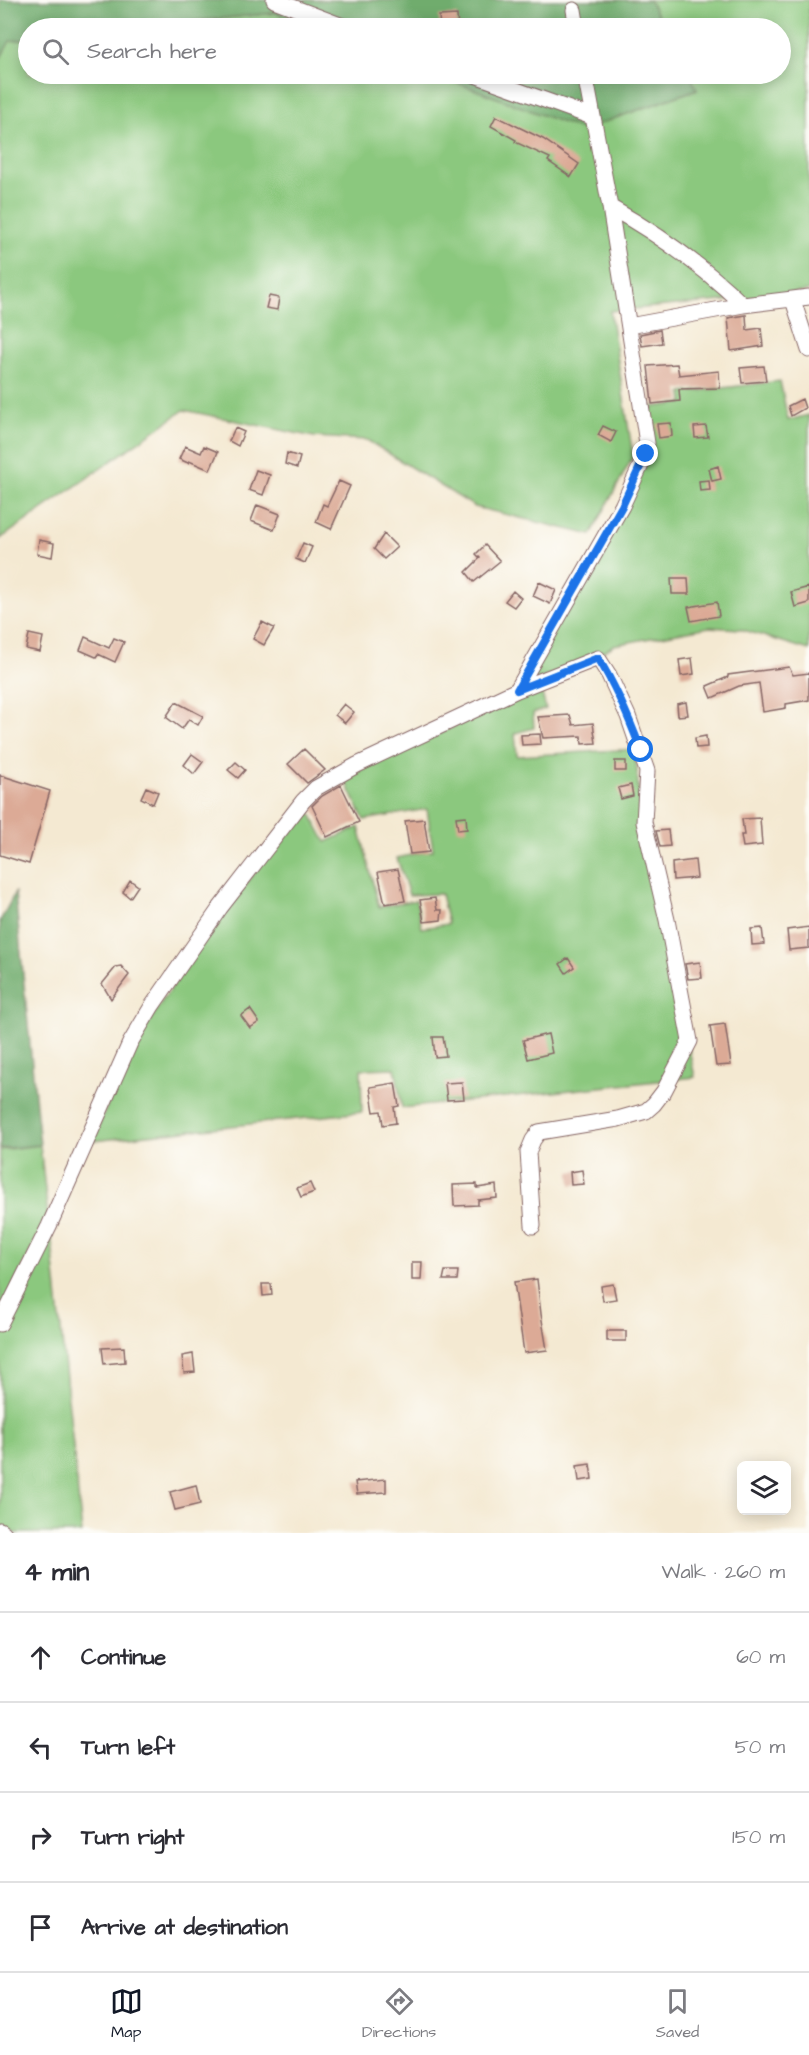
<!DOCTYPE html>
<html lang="en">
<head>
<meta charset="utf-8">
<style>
  body { margin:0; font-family:"Architects Daughter",sans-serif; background:#f7f7f7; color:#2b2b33 }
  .controls { position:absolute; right:18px; bottom:18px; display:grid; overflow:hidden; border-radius:9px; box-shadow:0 3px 15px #0003 }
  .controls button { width:54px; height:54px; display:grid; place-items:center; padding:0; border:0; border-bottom:2px solid #e1e1e2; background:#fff; color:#2b2b33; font:30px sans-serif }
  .stop { position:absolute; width:18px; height:18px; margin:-14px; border:4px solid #1a73e8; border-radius:50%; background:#fff }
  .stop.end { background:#1a73e8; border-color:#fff; box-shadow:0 2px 6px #0008 }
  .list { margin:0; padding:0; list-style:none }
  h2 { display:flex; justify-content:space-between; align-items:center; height:78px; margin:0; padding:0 24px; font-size:26px }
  h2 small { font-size:20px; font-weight:400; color:#7c7c81 }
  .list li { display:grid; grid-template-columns:39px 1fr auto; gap:18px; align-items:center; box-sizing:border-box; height:90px; padding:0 24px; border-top:2px solid #e1e1e2 }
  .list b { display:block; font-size:22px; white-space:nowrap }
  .list em { font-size:20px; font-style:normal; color:#7c7c81 }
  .icon { flex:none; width:33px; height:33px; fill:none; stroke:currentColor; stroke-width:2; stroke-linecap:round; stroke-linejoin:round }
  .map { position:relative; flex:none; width:809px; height:1533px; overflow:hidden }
  .search { position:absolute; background:#fff; box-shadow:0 3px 15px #0003; left:18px; right:18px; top:18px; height:66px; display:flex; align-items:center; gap:15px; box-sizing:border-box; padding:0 21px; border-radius:33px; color:#7c7c81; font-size:22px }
  .sheet { height:438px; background:#fff }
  nav { display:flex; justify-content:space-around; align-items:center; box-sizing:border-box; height:84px; border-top:2px solid #e1e1e2; background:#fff; font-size:16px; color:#7c7c81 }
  nav a { display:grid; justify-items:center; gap:3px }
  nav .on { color:#111827 }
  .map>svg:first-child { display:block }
  .green { fill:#8bc87e; stroke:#6a7454; stroke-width:1.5 }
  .forest { fill:#70ac6d; stroke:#5d664c; stroke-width:1.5 }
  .building { fill:#dcaa96 }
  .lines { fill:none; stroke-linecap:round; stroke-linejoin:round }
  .minor-casing { stroke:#866665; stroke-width:17 }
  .minor { stroke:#fff; stroke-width:15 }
  .route { stroke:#1a73e8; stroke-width:8 }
</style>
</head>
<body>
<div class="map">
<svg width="809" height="1533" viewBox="0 0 809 1533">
  <rect width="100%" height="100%" fill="#fdfcf7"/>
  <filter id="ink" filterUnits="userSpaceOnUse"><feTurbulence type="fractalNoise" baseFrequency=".0167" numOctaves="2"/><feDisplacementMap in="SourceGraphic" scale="12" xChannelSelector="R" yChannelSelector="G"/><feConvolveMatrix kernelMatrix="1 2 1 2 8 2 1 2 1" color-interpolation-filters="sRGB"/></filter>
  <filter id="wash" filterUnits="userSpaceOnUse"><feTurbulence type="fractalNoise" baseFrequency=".008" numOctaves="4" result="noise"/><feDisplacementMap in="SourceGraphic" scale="24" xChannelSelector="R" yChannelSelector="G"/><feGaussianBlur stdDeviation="1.35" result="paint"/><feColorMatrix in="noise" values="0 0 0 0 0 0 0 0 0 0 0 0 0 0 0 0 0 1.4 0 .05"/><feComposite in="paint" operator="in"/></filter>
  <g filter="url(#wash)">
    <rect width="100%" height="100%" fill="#f4e9d2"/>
    <path class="green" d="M649 0H809V291L745 299 610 311 633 456 591 535 475 507 367 440 314 437 184 410 0 539V59L10 40 28 39V74H434L582 130 697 89 689 74H780V28H664Z
      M275 13 317 28H124Z
      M780 381 788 420 809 415V650L740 629 709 627 614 645 597 656 518 688 650 455 644 408 683 403 682 393Z
      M540 686 546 709 533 713 534 728 515 733 517 756 635 749 644 850 662 923 695 1077 402 1108 395 1068 361 1069 362 1112 92 1141 122 1071 158 1007 215 925 306 805 326 842 359 827 379 907 416 900 422 928 448 924 441 894 409 895 397 858 433 850 427 809 364 820 344 778Z
      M40 1145 48 1216 0 1313V1150Z
      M51 1233 82 1533H14L0 1525V1335Z"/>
    <path class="forest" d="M0 0H649L664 28H317L275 13 124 28H28V39L10 41 0 59Z
      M434 74H689L697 89 582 130Z
      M15 893 40 1145 0 1149V921Z"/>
    <g id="blocks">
      <path class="building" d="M457 15 458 28H440L439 16Z
        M496 116 543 139 579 164 571 177 548 161 550 158 515 142 516 140 491 126Z
        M269 296 279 298 277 310 266 308Z
        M746 315 747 330 761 328 763 346 731 351 728 318Z
        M660 330 662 343 642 346 640 334Z
        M677 364 679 375 719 371 720 388 679 389 680 401 652 404 648 366Z
        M764 366 766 381 742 383 740 368Z
        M802 399 805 408 791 416 788 406Z
        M671 423 672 436 659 438 657 424Z
        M603 426 616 432 611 442 598 435Z
        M706 426 708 437 695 438 694 427Z
        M235 428 244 432 238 446 229 441Z
        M185 446 201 453 204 446 218 452 210 470 189 461 188 463 179 459Z
        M287 453 300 457 297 468 285 464Z
        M718 466 721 479 712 481 709 469Z
        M256 470 270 475 263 495 249 490Z
        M709 480 710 490 700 491 699 481Z
        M339 481 350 486 331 529 316 522 323 504 327 506Z
        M257 505 280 514 274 530 251 521Z
        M384 534 397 547 384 559 374 549Z
        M39 540 54 543 52 557 37 554Z
        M303 543 312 547 305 563 296 559Z
        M485 545 500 561 474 582 466 572 480 558 476 554Z
        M671 578H688L689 594H672Z
        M539 582 556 590 550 604 533 596Z
        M809 587V603L795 607 791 592Z
        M513 591 521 598 514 607 505 601Z
        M717 602 719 616 691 621 688 607Z
        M262 622 274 628 264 645 253 639Z
        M29 634 43 637 40 652 26 649Z
        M85 637 109 648 114 638 124 642 115 662 98 654 96 657 80 650Z
        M692 658 694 674 681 676 679 660Z
        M789 667 793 675 809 673V700L786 704V708L763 712 759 683 739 686 712 698 707 686 728 677V675Z
        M176 702 203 716 198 725 189 719 182 729 166 717Z
        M686 702 688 715 678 716 677 704Z
        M344 704 354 712 345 723 335 715Z
        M570 715 573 725 593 723 596 743 582 744 581 736 543 738 538 717Z
        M540 734 541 744 522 745 521 735Z
        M706 736 707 747 696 748 695 738Z
        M304 749 325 770 307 783 288 764Z
        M192 754 203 762 194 774 184 765Z
        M615 761H626V771H615Z
        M236 762 245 770 238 778 228 770Z
        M0 775 50 791 29 864 0 855Z
        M341 785 359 822 327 837 312 806 322 796Z
        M631 785 633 796 621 799 618 788Z
        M146 787 158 792 153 804 141 798Z
        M466 816 467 829 458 830 456 817Z
        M760 818 762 845 743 847 741 835H744L742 819Z
        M424 819 429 852 410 854 405 821Z
        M668 830 670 846 660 847 656 831Z
        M695 860 697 878 673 880 672 863Z
        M398 869 405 901 385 904 378 872Z
        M130 880 138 886 130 898 123 892Z
        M435 898 437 910H442L441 920 424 922 420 900Z
        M809 927V948L789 950 787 930Z
        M762 928 764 944 752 945 751 929Z
        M568 958 574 967 566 973 560 964Z
        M700 962 702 978 688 979 685 964Z
        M121 966 129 975 111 999 102 984 116 967Z
        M250 1009 259 1022 250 1028 241 1016Z
        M725 1024 731 1065 716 1066 710 1026Z
        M548 1034 552 1053 528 1059 523 1040Z
        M433 1037H443L446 1056 435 1057Z
        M462 1082 464 1099 447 1100 445 1083Z
        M395 1083 399 1106 394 1107 396 1123 383 1125 381 1111 374 1112 370 1087Z
        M582 1170 584 1184 571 1185 570 1172Z
        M310 1183 314 1192 301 1197 297 1188Z
        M477 1184V1188L496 1185 497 1198 478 1200V1205L454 1206 453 1185Z
        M412 1262H422L421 1280H412Z
        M445 1271H458L457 1280H443Z
        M537 1279 541 1314 547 1350 524 1353 514 1282Z
        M262 1284H271L272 1295 263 1296Z
        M613 1284 616 1299 603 1301 601 1286Z
        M607 1331H626V1341H607Z
        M124 1347 125 1362 104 1364 102 1348Z
        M193 1354 195 1372 184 1373 182 1356Z
        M590 1464 592 1479 579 1481 577 1466Z
        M386 1479V1492L357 1494 355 1482Z
        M196 1485 200 1504 175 1510 170 1492Z"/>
    </g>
  </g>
  <g filter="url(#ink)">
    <use href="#blocks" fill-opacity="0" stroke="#866665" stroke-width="1.5"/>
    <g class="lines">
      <g class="minor-casing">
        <path id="minor" d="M274 0 348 28
          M574 10 577 28
          M472 74 592 117
          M610 207C658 234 703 266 743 305
          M793 300 809 350
          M629 326 743 305 809 297
          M517 690 622 506 646 454 647 443 610 207 585 74
          M0 1324 49 1226 130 1043 152 1006 220 908 303 801 316 788 357 765 517 690 598 658 609 675 628 716 647 771 644 822 667 920 690 1041 664 1091 654 1104 646 1111 618 1119 539 1132 533 1140 528 1152 533 1226
          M0 1530 4 1533"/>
      </g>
      <use href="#minor" class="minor"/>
    </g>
  </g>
  <g class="lines" filter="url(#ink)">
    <path class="route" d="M641 750C629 718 616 687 598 658L517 690 622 506 646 454"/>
  </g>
</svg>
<div class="controls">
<button><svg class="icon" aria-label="layers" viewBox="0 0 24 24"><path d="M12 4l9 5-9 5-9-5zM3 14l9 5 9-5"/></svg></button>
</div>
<div class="stop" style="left:641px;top:750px"></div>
<div class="stop end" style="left:646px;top:454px"></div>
<div class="search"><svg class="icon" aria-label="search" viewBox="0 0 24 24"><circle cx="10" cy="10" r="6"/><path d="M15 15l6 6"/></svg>Search here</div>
</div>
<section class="sheet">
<h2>4 min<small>Walk · 260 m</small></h2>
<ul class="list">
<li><svg class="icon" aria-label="ahead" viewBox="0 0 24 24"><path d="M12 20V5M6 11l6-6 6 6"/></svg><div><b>Continue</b></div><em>60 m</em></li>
<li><svg class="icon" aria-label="left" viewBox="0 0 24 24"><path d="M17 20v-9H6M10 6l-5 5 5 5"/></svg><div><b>Turn left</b></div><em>50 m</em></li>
<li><svg class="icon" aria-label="right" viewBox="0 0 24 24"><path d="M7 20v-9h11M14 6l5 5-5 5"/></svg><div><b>Turn right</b></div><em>150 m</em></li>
<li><svg class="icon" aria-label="arrive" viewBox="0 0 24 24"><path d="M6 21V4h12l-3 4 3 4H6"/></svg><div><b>Arrive at destination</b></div></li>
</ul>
</section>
<nav>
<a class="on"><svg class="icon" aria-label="map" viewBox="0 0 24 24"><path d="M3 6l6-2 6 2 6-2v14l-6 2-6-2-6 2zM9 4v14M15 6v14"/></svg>Map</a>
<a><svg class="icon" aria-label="directions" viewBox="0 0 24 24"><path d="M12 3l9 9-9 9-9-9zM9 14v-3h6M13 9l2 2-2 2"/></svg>Directions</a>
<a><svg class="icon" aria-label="saved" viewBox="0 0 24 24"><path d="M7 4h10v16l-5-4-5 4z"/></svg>Saved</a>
</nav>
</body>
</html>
